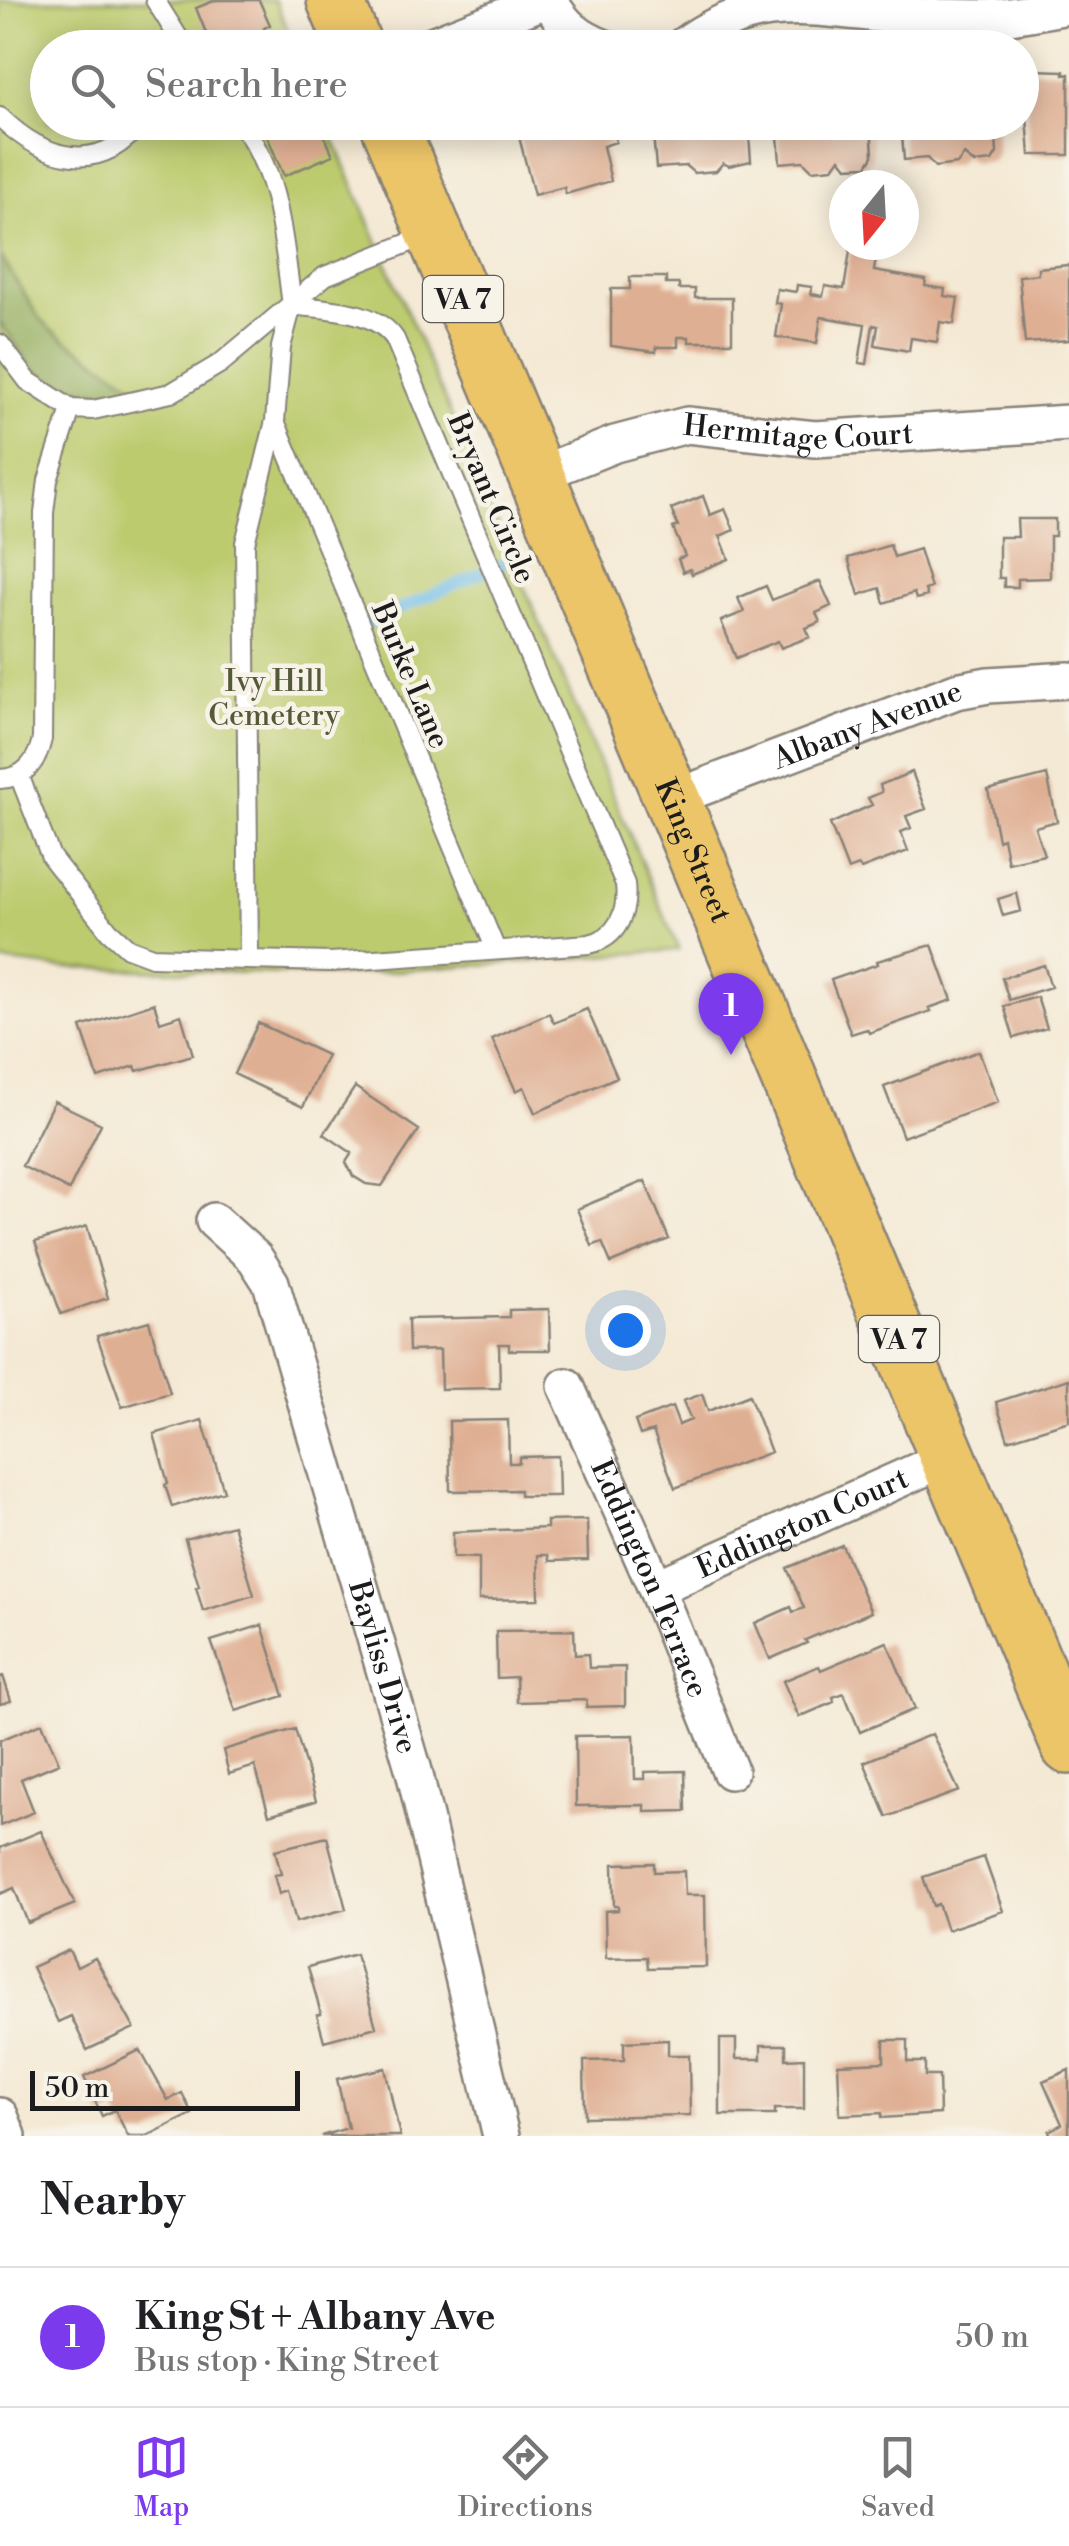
<!DOCTYPE html>
<html lang="en">
<head>
<meta charset="utf-8">
<style>
  body { margin:0; font-family:"Libre Bodoni",serif; background:#f2f2f2; color:#202124 }
  .compass { position:absolute; left:829px; top:170px; width:90px; height:90px; border-radius:50%; background:#fff; box-shadow:0 5px 25px #0003; rotate:198deg }
  .scale { position:absolute; left:30px; bottom:25px; width:270px; box-sizing:border-box; padding-left:10px; border:5px solid #1c1c1c; border-top:0; font-size:28px; line-height:35px; white-space:nowrap; color:#1c1c1c; -webkit-text-stroke:8px #f7f3e8; paint-order:stroke }
  .you { position:absolute; left:625px; top:1330px; width:35px; height:35px; margin:-25px; border:8px solid #fff; border-radius:50%; background:#1a73e8; box-shadow:0 0 0 15px #1a73e833 }
  .badge { display:grid; place-items:center; width:65px; height:65px; border-radius:50%; background:#7c3aed; color:#fff; font-size:32px; font-weight:700 }
  .pin { position:absolute; translate:-50% -82px; filter:drop-shadow(0 2px 5px #0008) }
  .pin::after { content:''; position:absolute; top:52px; width:35px; height:30px; background:inherit; clip-path:polygon(0 0,100% 0,50% 100%) }
  .list { margin:0; padding:0; list-style:none }
  h2 { display:flex; justify-content:space-between; align-items:center; height:130px; margin:0; padding:0 40px; font-size:42px }
  h2 small { font-size:32px; font-weight:400; color:#757577 }
  .list li { display:grid; grid-template-columns:65px 1fr auto; gap:30px; align-items:center; box-sizing:border-box; height:140px; padding:0 40px; border-top:2px solid #e0e0e0 }
  .list b { display:block; font-size:38px; white-space:nowrap }
  .list p { margin:0; font-size:32px; white-space:nowrap; color:#757577 }
  .list em { font-size:32px; font-style:normal; color:#757577 }
  .icon { flex:none; width:55px; height:55px; fill:none; stroke:currentColor; stroke-width:2; stroke-linecap:round; stroke-linejoin:round }
  .map { position:relative; flex:none; width:1069px; height:2136px; overflow:hidden }
  .search { position:absolute; background:#fff; box-shadow:0 5px 25px #0003; left:30px; right:30px; top:30px; height:110px; display:flex; align-items:center; gap:25px; box-sizing:border-box; padding:0 35px; border-radius:55px; color:#757577; font-size:38px }
  .sheet { height:270px; background:#fff }
  nav { display:flex; justify-content:space-around; align-items:center; box-sizing:border-box; height:140px; border-top:2px solid #e0e0e0; background:#fff; font-size:28px; color:#757577 }
  nav a { display:grid; justify-items:center; gap:5px }
  nav .on { color:#7c3aed }
  .map>svg:first-child { display:block }
  .green { fill:#bccb6d; stroke:#6c7444; stroke-width:2.5 }
  .forest { fill:#95af60; stroke:#58663e; stroke-width:2.5 }
  .lines { fill:none; stroke-linecap:round; stroke-linejoin:round }
  .stream { stroke:#70beea; stroke-width:11 }
  .building { fill:#dfaf93 }
  .service-casing { stroke:#888278; stroke-width:22 }
  .minor-casing { stroke:#888278; stroke-width:40 }
  .primary-casing { stroke:#888278; stroke-width:60 }
  .service { stroke:#fff; stroke-width:18 }
  .minor { stroke:#fff; stroke-width:35 }
  .primary { stroke:#edc569; stroke-width:55 }
  .labels { text-anchor:middle; stroke-width:9; stroke-linejoin:round; paint-order:stroke }
  .shield { fill:#f7f3e8; stroke:#5e5c59; stroke-width:2.5 }
  .shield-label { font-size:28px; font-weight:bold; fill:#1c1c1c }
  .street-label { font-size:30px; fill:#1c1c1c; stroke:#f7f3e8 }
  .park-label { font-size:30px; fill:#545938; stroke:#f7f3e8 }
</style>
</head>
<body>
<div class="map">
<svg width="1069" height="2136" viewBox="0 0 1069 2136">
  <rect width="100%" height="100%" fill="#f7f3e8"/>
  <filter id="ink" filterUnits="userSpaceOnUse"><feTurbulence type="fractalNoise" baseFrequency=".01" numOctaves="2"/><feDisplacementMap in="SourceGraphic" scale="20" xChannelSelector="R" yChannelSelector="G"/><feConvolveMatrix kernelMatrix="1 2 1 2 8 2 1 2 1" color-interpolation-filters="sRGB"/></filter>
  <filter id="wash" filterUnits="userSpaceOnUse"><feTurbulence type="fractalNoise" baseFrequency=".0048" numOctaves="4" result="noise"/><feDisplacementMap in="SourceGraphic" scale="40" xChannelSelector="R" yChannelSelector="G"/><feGaussianBlur stdDeviation="2.25" result="paint"/><feColorMatrix in="noise" values="0 0 0 0 0 0 0 0 0 0 0 0 0 0 0 0 0 1.4 0 .05"/><feComposite in="paint" operator="in"/></filter>
  <g filter="url(#wash)">
    <rect width="100%" height="100%" fill="#f4e9d4"/>
    <path class="green" d="M0 0H275L295 47 48 48V122L327 123 679 950 341 975 60 968 0 961Z"/>
    <path class="forest" d="M0 255 38 316 51 330 140 389 86 392 57 383 33 368 0 322Z"/>
    <g class="lines">
      <path class="stream" d="M361 626 502 564"/>
    </g>
    <g id="blocks">
      <path class="building" d="M216 0H259L270 25 264 28 268 38 244 48H212L196 8Z
        M1032 70 1064 71V75L1069 74V155H1030L1024 80Z
        M261 122H318L333 155 284 176Z
        M562 122H611L616 142 603 146 611 181 566 194 564 187 534 195 518 133Z
        M652 122H748L751 161 729 166 723 163 716 171 694 173 686 166 656 168Z
        M777 122H871L873 156 867 166 847 167 840 158 833 168 812 170 803 161 780 163Z
        M901 122H995L997 153 992 161 974 163 964 155 957 164 935 167 927 158 904 160Z
        M851 245H878L874 271 926 280 925 286 945 289 944 296 958 298 954 324 940 322 937 342 911 338 909 351 875 345 878 326 873 325 867 364 859 363 865 324 821 317 817 343 776 337 781 304 775 303 777 289 796 292 797 285 812 287 810 294 823 296 825 286 844 289Z
        M1069 265V340L1025 343 1019 276 1038 274V268Z
        M630 277H666V284H679V289H695V298H732V342H689V337H678V347H656V352L611 346V289H630Z
        M703 496 710 515 725 509 734 530 720 536 729 559 692 574 690 569 683 572 678 559 685 556 673 528 678 526 671 509Z
        M1017 519H1055V536H1050V578L1018 579V587H1004V578H999V537H1018Z
        M890 545 894 557 919 549 931 588 925 590 927 596 916 599 914 593 884 603 880 588 859 595 848 558Z
        M820 581 831 606 816 613 820 622 806 628 810 637 781 648 778 641 736 658 721 621 744 612 738 598 766 586 772 600Z
        M912 772 926 809 906 816 911 828 901 832 908 851 861 869 859 866 848 870 830 824 872 805 868 798 882 792 880 785Z
        M1047 775 1057 821 1035 827 1044 855 1008 863 1003 838 998 840 988 790Z
        M1017 893 1021 911 1003 916 998 899Z
        M932 945 952 1000 929 1008 931 1011 869 1033 867 1029 851 1034 831 980 878 964 877 961Z
        M1044 965 1051 987 1009 1000 1002 978Z
        M1037 997 1047 1028 1014 1038 1004 1006Z
        M154 1003 160 1022 181 1015 193 1055 137 1071 135 1066 98 1078 81 1027Z
        M587 1009 617 1077 535 1113 524 1087 516 1091 492 1039 549 1013 554 1023Z
        M258 1023 327 1055 303 1107 234 1074Z
        M979 1051 998 1102 903 1137 884 1087Z
        M355 1087 419 1130 382 1186 366 1184 353 1176 346 1162 352 1153 324 1134Z
        M54 1101 101 1124 69 1190 22 1166Z
        M645 1181 669 1239 611 1263 602 1242 592 1246 577 1209Z
        M87 1226 108 1298 61 1314 35 1242Z
        M549 1309 550 1350H509V1344H499L500 1388 441 1389 440 1350 409 1351 408 1319 509 1317V1310Z
        M149 1321 170 1393 122 1407 97 1336Z
        M1069 1379V1421L1008 1440 996 1402Z
        M702 1394 708 1411 749 1395 771 1452 675 1488 653 1431 640 1435 635 1421 672 1407 679 1425 691 1420 683 1401Z
        M202 1420 224 1491 172 1507 165 1485 168 1483 154 1434Z
        M508 1420 509 1463H519V1457L558 1456 559 1496H520V1490L450 1491 449 1421Z
        M587 1520 588 1560 549 1561 548 1555H538L539 1599 479 1600V1558L453 1557V1532L547 1528V1521Z
        M233 1525 254 1595 203 1611 196 1587 199 1586 185 1539Z
        M842 1545 871 1612 805 1640 807 1643 770 1659 755 1623 791 1607 793 1612 804 1608 787 1568Z
        M262 1625 284 1696 236 1711 211 1641Z
        M574 1630 575 1655 588 1654 589 1668 625 1667V1706L586 1707 587 1700 517 1702 516 1677 497 1678 496 1631Z
        M887 1642 915 1709 860 1732 844 1693 833 1697 834 1702 799 1717 783 1681 819 1666 821 1670Z
        M3 1676 11 1701 0 1704V1677Z
        M42 1723 59 1763 21 1779 34 1812 0 1826V1740Z
        M295 1729 316 1801 269 1815 255 1766 229 1774 223 1750Z
        M932 1734 959 1791 887 1817 864 1762Z
        M634 1735 635 1779H645V1772L685 1771 686 1811 645 1812V1805L576 1806 575 1736Z
        M41 1831 75 1904 28 1923 14 1888 0 1894V1848Z
        M327 1837 346 1909 296 1922 288 1891 279 1894 274 1875 281 1874 275 1850Z
        M984 1857 1003 1911 947 1930 938 1904 933 1906 923 1877Z
        M654 1863V1872L684 1871 685 1895H705L706 1967 648 1968 647 1957 606 1958 605 1911 618 1910V1906H614L613 1864Z
        M69 1950 77 1967 95 1958 134 2028 87 2050 71 2016 58 2022 32 1967Z
        M356 1954 376 2027 324 2041 317 2015 321 2014 308 1967Z
        M720 2039H736V2059H761V2045H786V2059L804 2058V2109H775V2115H720Z
        M668 2040V2055H689L690 2115 585 2117 584 2061 624 2060V2042Z
        M884 2040H908V2062H925V2076H939L940 2114 882 2118V2113L840 2115 838 2064 884 2062Z
        M140 2050 168 2100 182 2093 192 2114 147 2136H128L115 2110 102 2116 84 2077Z
        M385 2068 400 2136H321L348 2128 337 2079Z
        M1069 2070V2136H1051L1049 2131 1062 2124 1043 2081Z"/>
    </g>
  </g>
  <g filter="url(#ink)">
    <use href="#blocks" fill-opacity="0" stroke="#888278" stroke-width="2.5"/>
    <g class="lines">
      <g class="service-casing">
        <path id="service" d="M155 0 185 48
          M0 117C43 159 99 177 141 122
          M240 122C281 176 283 241 292 305
          M292 305C325 310 374 308 395 339L625 884C628 912 618 938 589 944L331 962 249 960 245 543 275 421 281 347Z
          M0 344 28 381 71 409
          M275 421 496 950
          M19 775 51 857 109 931 128 948 152 957 249 960
          M0 779C25 778 37 762 42 739L44 513 48 480 71 409 93 410 171 393 221 363 325 276 431 234"/>
      </g>
      <g class="minor-casing">
        <g id="minor">
          <path d="M549 0C563 25 578 38 605 48"/>
          <path d="M424 48 546 0"/>
          <path d="M680 48C745 0 791 4 869 13 907 17 947 18 985 18 1012 18 1042 10 1069 6"/>
          <path id="s1" d="M537 475 615 444 687 425 815 439 1069 423"/>
          <path id="s2" d="M671 799 956 691 988 685 1069 680"/>
          <path id="s3" d="M214 1221 255 1258 271 1283 414 1771 501 2136"/>
          <path id="s4" d="M566 1386 656 1588 730 1771"/>
          <path id="s5" d="M656 1588 949 1457"/>
          <path d="M0 2116 8 2136"/>
        </g>
      </g>
      <g class="primary-casing">
        <g id="primary">
          <path d="M335 0 355 48"/>
          <path id="s6" d="M388 122 1069 1746"/>
        </g>
      </g>
      <use href="#service" class="service"/>
      <use href="#minor" class="minor"/>
      <use href="#primary" class="primary"/>
    </g>
  </g>
  <g class="labels">
    <g class="shield">
      <rect x="423" y="276" width="80" height="46" rx="8"/>
      <rect x="859" y="1316" width="80" height="46" rx="8"/>
    </g>
    <g class="shield-label">
      <text x="463" y="309">VA 7</text>
      <text x="899" y="1349">VA 7</text>
    </g>
    <g class="street-label">
      <text dy="10" stroke="none"><textPath href="#s1" startOffset="270">Hermitage Court</textPath></text>
      <text transform="translate(492 498) rotate(67)" y="10">Bryant Circle</text>
      <text transform="translate(411 675) rotate(67)" y="10">Burke Lane</text>
      <text dy="10" stroke="none"><textPath href="#s2" startOffset="210">Albany Avenue</textPath></text>
      <text dy="10" stroke="none"><textPath href="#s6" startOffset="790">King Street</textPath></text>
      <text dy="10" stroke="none"><textPath href="#s5" startOffset="160">Eddington Court</textPath></text>
      <text dy="10" stroke="none"><textPath href="#s4" startOffset="210">Eddington Terrace</textPath></text>
      <text dy="10" stroke="none"><textPath href="#s3" startOffset="485">Bayliss Drive</textPath></text>
    </g>
    <g class="park-label">
      <text x="274" y="691">Ivy Hill<tspan x="274" dy="34">Cemetery</tspan></text>
    </g>
  </g>
</svg>
<svg class="compass" viewBox="-18 -18 36 36"><path d="M0-13l5 13h-10z" fill="#e53935"/><path d="M0 13l5-13h-10z" fill="#757577"/></svg>
<div class="scale">50 m</div>
<div class="you"></div>
<div class="pin badge" style="left:731px;top:1055px">1</div>
<div class="search"><svg class="icon" aria-label="search" viewBox="0 0 24 24"><circle cx="10" cy="10" r="6"/><path d="M15 15l6 6"/></svg>Search here</div>
</div>
<section class="sheet">
<h2>Nearby<small></small></h2>
<ul class="list">
<li><span class="badge">1</span><div><b>King St + Albany Ave</b><p>Bus stop · King Street</p></div><em>50 m</em></li>
</ul>
</section>
<nav>
<a class="on"><svg class="icon" aria-label="map" viewBox="0 0 24 24"><path d="M3 6l6-2 6 2 6-2v14l-6 2-6-2-6 2zM9 4v14M15 6v14"/></svg>Map</a>
<a><svg class="icon" aria-label="directions" viewBox="0 0 24 24"><path d="M12 3l9 9-9 9-9-9zM9 14v-3h6M13 9l2 2-2 2"/></svg>Directions</a>
<a><svg class="icon" aria-label="saved" viewBox="0 0 24 24"><path d="M7 4h10v16l-5-4-5 4z"/></svg>Saved</a>
</nav>
</body>
</html>
